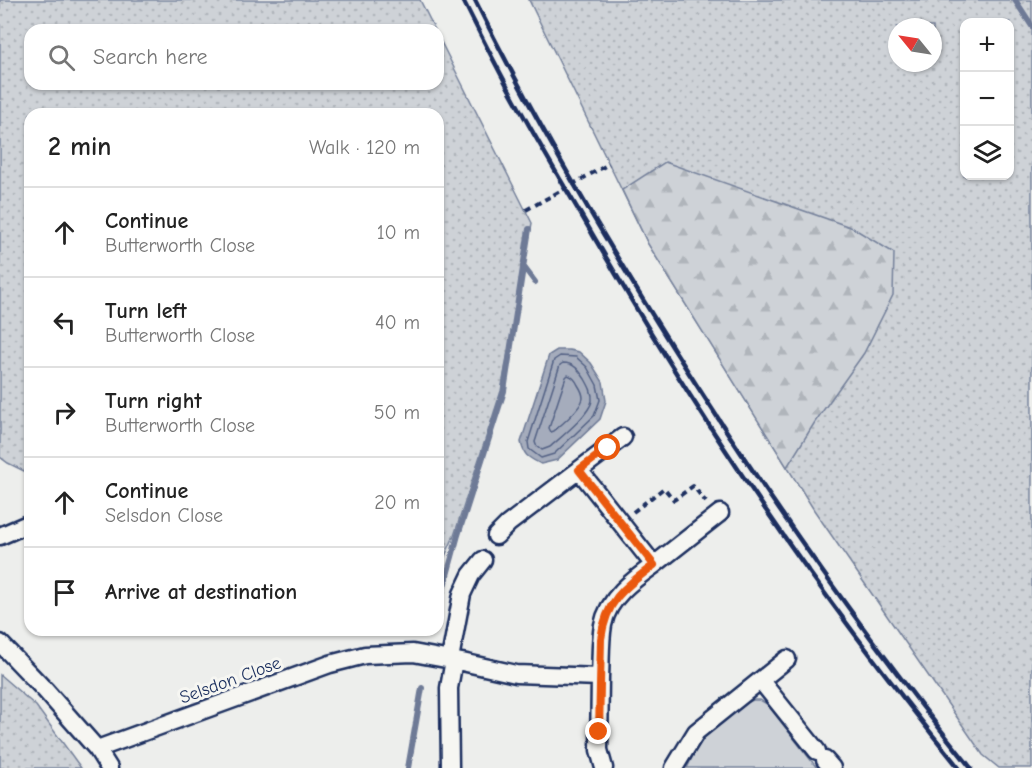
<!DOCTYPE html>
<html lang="en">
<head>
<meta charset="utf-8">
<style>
  body { margin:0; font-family:"Comic Neue",sans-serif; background:#f2f2f2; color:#222 }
  .controls { position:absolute; right:18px; top:18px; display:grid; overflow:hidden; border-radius:12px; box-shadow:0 2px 4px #0004 }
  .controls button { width:54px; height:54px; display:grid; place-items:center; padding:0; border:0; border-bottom:2px solid #e0e0e0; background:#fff; color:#222; font:30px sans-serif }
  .compass { position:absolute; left:888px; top:18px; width:54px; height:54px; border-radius:50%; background:#fff; box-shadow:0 2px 4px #0004; rotate:300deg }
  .stop { position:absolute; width:18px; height:18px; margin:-14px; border:4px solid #ea580c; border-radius:50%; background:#fff }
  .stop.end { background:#ea580c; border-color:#fff; box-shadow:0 2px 6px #0008 }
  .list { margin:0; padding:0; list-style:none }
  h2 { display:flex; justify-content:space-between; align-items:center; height:78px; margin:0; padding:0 24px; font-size:26px }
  h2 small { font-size:20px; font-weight:400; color:#767676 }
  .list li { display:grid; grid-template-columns:39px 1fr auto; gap:18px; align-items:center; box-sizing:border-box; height:90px; padding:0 24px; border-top:2px solid #e0e0e0 }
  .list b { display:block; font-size:22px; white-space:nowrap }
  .list p { margin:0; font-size:20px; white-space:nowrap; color:#767676 }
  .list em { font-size:20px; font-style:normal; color:#767676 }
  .icon { flex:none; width:33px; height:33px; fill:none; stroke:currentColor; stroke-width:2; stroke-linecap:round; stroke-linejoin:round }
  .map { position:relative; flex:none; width:1032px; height:768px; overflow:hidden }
  .search { position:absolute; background:#fff; box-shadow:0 2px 4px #0004; left:24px; top:24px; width:420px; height:66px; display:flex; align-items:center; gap:15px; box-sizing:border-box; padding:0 21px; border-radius:18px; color:#767676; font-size:22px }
  .panel { position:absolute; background:#fff; box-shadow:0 2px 4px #0004; left:24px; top:108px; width:420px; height:528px; border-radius:18px }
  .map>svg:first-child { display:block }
  .grass { fill:url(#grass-dots); stroke:#74809a; stroke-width:1.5; fill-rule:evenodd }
  .forest { fill:url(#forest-firs); stroke:#74809a; stroke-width:1.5 }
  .park { fill:#ced2d7; stroke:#74809a; stroke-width:1.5 }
  .water { fill:#a5acbc; stroke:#6e7a96; stroke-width:1.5 }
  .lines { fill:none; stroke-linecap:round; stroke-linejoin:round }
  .shore { stroke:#526184; stroke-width:1.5 }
  .stream { stroke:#6e7a96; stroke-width:6 }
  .street-casing { stroke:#1b2f5e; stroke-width:21 }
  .path { stroke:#1b2f5e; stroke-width:4; stroke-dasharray:6 4.5; stroke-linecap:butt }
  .street { stroke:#f6f6f2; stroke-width:16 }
  .rail { stroke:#1b2f5e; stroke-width:4.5 }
  .route { stroke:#ea580c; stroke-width:8 }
  .labels { text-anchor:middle; stroke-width:6; stroke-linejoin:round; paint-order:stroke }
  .street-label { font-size:18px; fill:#1b2f5e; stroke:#f6f6f2 }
</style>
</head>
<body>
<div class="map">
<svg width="1032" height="768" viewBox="0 0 1032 768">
  <defs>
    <pattern id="grass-dots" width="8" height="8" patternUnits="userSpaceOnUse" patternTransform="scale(1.5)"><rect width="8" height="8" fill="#ced2d7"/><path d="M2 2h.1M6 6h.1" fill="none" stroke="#b0b5bb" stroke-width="1.8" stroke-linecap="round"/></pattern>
    <pattern id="forest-firs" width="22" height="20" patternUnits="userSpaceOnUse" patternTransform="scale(1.5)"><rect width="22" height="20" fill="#ced2d7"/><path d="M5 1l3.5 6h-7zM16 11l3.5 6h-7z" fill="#b0b5bb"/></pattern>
  </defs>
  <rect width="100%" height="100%" fill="#edeeec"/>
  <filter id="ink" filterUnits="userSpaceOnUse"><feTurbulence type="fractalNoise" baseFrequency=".0167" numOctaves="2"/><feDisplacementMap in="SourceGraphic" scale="12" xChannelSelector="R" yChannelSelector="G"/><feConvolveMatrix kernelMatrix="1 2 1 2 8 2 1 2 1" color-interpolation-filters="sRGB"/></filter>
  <g filter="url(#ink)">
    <path class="grass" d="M0 0H420L435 30H30V84H438V36L532 223 501 391 454 536 438 572V114H30V474L8 463 0 457Z
      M529 0H1032V768H999L983 755 814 510 648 244ZM964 22H1010V176H964ZM897 27H933V63H897Z
      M0 675 36 706 81 768H0Z"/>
    <path class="forest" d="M665 162 853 228 894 253 893 295 864 353 815 422 787 467 648 244 622 190Z"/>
    <path class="park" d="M753 700H760L767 704 817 768H687C691 760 695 750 701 742 709 729 738 706 753 700Z"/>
    <path class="water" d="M557 350H569L579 352 591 363 603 382 606 401 600 419 557 460 541 464C528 457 524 456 521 442L549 355Z"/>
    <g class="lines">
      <path class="shore" d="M560 356 576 357 587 367 597 385 600 400 594 416 554 454 541 458 529 449 528 442 554 360Z
        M563 363C574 363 579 370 585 379 589 386 593 393 592 401 589 415 561 437 550 447L542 450 536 445 535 442 560 365Z
        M568 375C573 377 575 379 578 385 580 388 583 393 583 398 582 408 562 424 554 431L551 432 549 428 566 377Z"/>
      <path class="stream" d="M1015 0 1032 26
        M523 266 535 282
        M438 608 458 535 504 391 529 229
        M431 633 432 630
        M408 768 422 688"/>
      <g class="street-casing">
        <path id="street" d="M579 470 623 437
          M0 536 30 523
          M496 536 508 524 579 470 654 565C633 580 608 598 603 625 600 642 601 660 600 677
          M654 565 720 513
          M0 643 45 690 97 749 109 768
          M450 659 462 594 471 575 483 560
          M761 681 817 751
          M97 749 330 664 365 655 413 653 462 662 516 674 600 677 599 750 604 768
          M825 760 832 768
          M450 768 449 688 454 660
          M674 768 696 732 787 659"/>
      </g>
      <path class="path" d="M526 210 609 164
        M633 512 664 488 674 500 693 486 706 502"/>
      <use href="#street" class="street"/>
      <path class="rail" d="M463 0C480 34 497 68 516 102 541 148 568 192 594 237 617 276 639 314 663 352 752 497 852 636 959 768
        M475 0C534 119 602 235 673 348 765 494 863 634 971 768"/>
    </g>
  </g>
  <g class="lines" filter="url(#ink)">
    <path class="route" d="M599 732 601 639C606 600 625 587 654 565L579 470 608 448"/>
  </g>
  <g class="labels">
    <g class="street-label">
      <text transform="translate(230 680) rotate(-20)" y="6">Selsdon Close</text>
    </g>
  </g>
</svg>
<div class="controls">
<button>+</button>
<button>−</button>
<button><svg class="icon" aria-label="layers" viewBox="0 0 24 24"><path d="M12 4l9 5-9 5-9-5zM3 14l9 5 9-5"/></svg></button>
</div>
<svg class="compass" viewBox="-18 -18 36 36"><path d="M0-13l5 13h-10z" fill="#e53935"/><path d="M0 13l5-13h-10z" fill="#767676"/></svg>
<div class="stop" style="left:608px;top:448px"></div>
<div class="stop end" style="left:599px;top:732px"></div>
<div class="search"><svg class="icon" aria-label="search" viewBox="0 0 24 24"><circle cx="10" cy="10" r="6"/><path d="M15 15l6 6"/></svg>Search here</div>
<section class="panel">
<h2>2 min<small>Walk · 120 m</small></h2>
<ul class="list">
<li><svg class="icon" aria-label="ahead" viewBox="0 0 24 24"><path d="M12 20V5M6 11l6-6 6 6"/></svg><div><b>Continue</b><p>Butterworth Close</p></div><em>10 m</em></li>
<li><svg class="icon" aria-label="left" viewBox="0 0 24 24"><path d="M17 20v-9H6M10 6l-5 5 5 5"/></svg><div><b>Turn left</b><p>Butterworth Close</p></div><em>40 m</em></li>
<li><svg class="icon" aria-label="right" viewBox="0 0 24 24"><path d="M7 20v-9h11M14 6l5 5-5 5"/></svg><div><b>Turn right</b><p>Butterworth Close</p></div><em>50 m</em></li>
<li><svg class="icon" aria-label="ahead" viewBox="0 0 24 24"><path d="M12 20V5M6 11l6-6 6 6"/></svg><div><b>Continue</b><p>Selsdon Close</p></div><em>20 m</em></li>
<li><svg class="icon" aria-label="arrive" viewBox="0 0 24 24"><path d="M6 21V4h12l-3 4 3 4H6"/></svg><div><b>Arrive at destination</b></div></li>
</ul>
</section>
</div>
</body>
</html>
